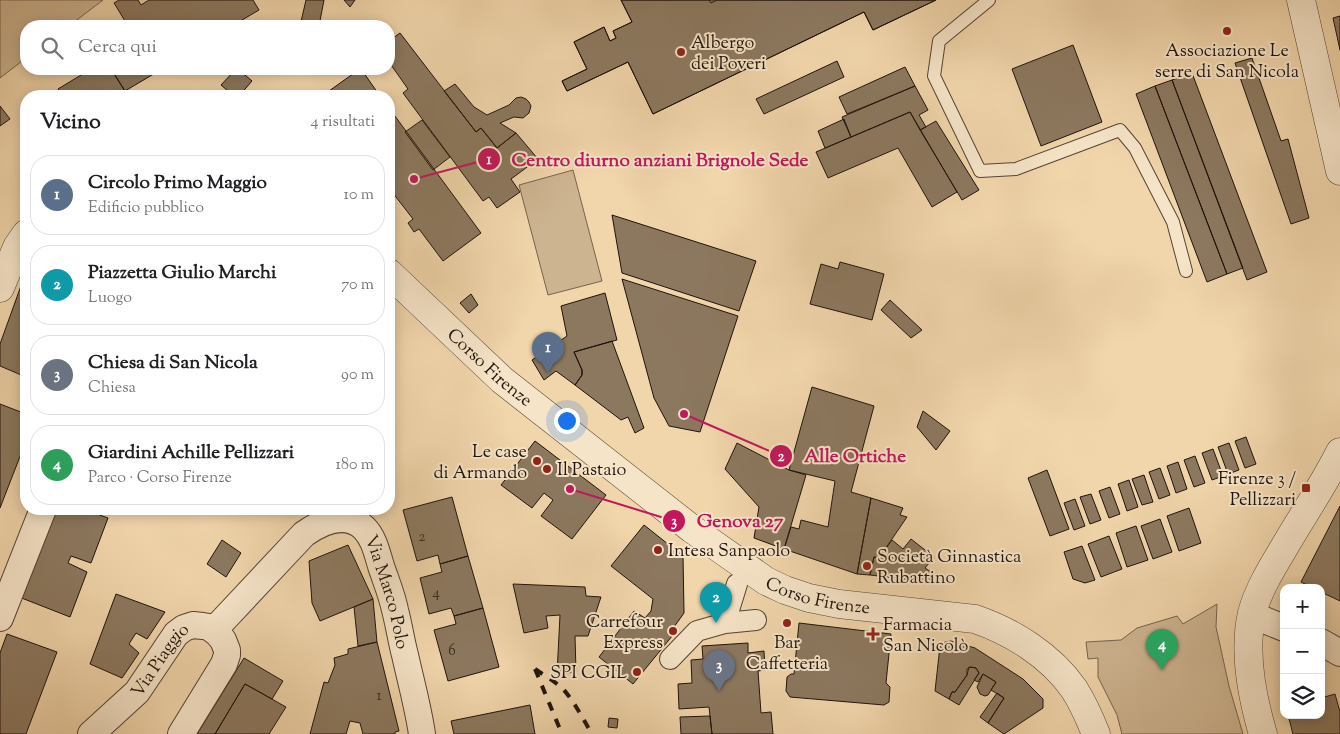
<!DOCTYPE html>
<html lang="it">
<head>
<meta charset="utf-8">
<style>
  body { margin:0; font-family:"Sorts Mill Goudy",serif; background:#f6f6f6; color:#202124 }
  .controls { position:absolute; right:15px; bottom:15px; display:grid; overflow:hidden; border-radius:10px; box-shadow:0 2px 12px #0003 }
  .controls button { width:45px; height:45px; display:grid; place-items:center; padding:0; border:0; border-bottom:1px solid #e0e0e0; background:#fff; color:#202124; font:25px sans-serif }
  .you { position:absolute; left:566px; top:420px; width:18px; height:18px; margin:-12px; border:4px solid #fff; border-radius:50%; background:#1a73e8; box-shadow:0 0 0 8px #1a73e833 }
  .badge { display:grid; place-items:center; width:32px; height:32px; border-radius:50%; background:#0f766e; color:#fff; font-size:16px; font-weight:700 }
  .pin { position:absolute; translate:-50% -41px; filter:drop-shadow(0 1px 2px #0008) }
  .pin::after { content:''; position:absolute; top:26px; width:18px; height:15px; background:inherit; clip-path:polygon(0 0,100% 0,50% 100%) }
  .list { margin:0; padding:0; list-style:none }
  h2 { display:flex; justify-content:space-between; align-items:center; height:65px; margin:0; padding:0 20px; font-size:21px }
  h2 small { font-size:16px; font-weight:400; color:#757577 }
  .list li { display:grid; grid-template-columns:32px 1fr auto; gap:15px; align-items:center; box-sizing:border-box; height:80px; margin:0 10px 10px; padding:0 10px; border:1px solid #e0e0e0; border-radius:20px }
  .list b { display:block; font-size:19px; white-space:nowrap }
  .list p { margin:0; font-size:16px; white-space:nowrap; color:#757577 }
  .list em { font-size:16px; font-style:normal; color:#757577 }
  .icon { flex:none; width:28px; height:28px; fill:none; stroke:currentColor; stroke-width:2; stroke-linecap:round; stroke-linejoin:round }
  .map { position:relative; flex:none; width:1340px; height:734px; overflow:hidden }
  .search { position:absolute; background:#fff; box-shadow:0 2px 12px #0003; left:20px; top:20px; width:375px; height:55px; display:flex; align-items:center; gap:12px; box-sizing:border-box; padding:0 18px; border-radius:20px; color:#757577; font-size:19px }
  .panel { position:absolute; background:#fff; box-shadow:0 2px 12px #0003; left:20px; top:90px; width:375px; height:425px; border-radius:20px }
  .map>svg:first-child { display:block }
  .green { fill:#cdb490; stroke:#76644e }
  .building { fill:#8c785f; stroke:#1f130c }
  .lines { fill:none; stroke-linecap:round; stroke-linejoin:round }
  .service-casing { stroke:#544434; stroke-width:14 }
  .pedestrian-casing { stroke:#544434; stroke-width:22 }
  .minor-casing { stroke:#544434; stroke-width:28 }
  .tertiary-casing { stroke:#544434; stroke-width:29 }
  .service { stroke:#f6e4c8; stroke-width:12 }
  .pedestrian { stroke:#f6e4c8; stroke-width:20 }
  .minor { stroke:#f6e4c8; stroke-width:26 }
  .tertiary { stroke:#f6e4c8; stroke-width:28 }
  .rail { stroke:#1f130c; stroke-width:4; stroke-dasharray:9 9; stroke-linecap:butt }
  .poi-dot { fill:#8f2418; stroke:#f6e4c8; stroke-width:2 }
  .labels { text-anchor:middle; stroke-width:4; stroke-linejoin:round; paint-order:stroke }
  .number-label { font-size:15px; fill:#3a2c21 }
  .poi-label { font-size:18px; fill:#1f130c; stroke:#f6e4c8; text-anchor:start }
  .street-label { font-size:18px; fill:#1f130c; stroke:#f6e4c8 }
  .leader { fill:none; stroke:#c2185b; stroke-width:2 }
  .callout-dot { fill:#c2185b; stroke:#f6e4c8; stroke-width:2 }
  .mark-label { font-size:15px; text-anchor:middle; font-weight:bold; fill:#fff }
  .callout-label { font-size:19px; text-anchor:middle; font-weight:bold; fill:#c2185b; stroke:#f6e4c8; stroke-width:4; stroke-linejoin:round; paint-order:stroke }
</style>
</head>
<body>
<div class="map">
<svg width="1340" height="734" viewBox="0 0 1340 734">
  <rect width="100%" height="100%" fill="#f1d5ab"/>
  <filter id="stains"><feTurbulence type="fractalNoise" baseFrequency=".004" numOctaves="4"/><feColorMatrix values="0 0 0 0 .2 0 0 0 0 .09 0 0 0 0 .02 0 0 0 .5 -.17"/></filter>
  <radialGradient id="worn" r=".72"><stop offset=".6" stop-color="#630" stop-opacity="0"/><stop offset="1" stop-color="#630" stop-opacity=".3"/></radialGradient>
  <path class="green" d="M0 0H103L69 26H26V58L0 78Z
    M573 170 602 281 548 295 519 185Z
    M1217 604 1216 627 1229 686 1243 734H1122L1117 715 1098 677V658L1088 659 1086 642 1121 640 1137 628 1177 616 1183 624Z"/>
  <path class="building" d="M119 0H138L141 5 149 0H253L259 10 232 26H128L114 3Z
    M306 0H324L319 26H300Z
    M344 0H355L350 7Z
    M621 0H709L711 3 717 0H936L873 30 864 12 653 114 628 62 567 91 562 81 587 69 574 42 604 27 610 41 616 38 613 31 632 22Z
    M621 0H936L873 30 864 12 653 114 628 62 567 91 562 81 587 69 574 42 604 27 610 41 616 38 613 31 632 22Z
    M1340 16V50L1333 18Z
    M400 33 476 132 481 128 497 148 516 133 538 159 511 179 520 192 497 208 489 197 483 201 403 93 408 89 389 62V41Z
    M1073 45 1102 122 1041 146 1012 69Z
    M1252 58 1281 141 1288 139 1309 218 1291 224 1235 63Z
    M837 61 844 77 764 114 756 99Z
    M905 67 915 86 847 114 839 97Z
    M91 69H111L125 91 117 96H63L58 89Z
    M111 69H162L125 91Z
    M236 69H238L252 81 239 96H234L221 85Z
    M361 69 380 96H322L357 71Z
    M1192 73 1267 272 1247 280 1172 80Z
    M1172 80 1243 268 1227 274 1155 86Z
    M455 84 474 107 487 115 509 105 516 98 521 97 526 99 529 102 531 106 529 113 523 118 514 117 500 123 516 133 497 148 481 128 476 132 444 91Z
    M915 86 928 110 919 115 926 127 920 130 910 112 851 137 842 117Z
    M1155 86 1227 274 1207 282 1136 94Z
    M0 106 10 119 0 126Z
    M389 108 481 233 443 261 419 229 414 232 408 223 413 219 389 188Z
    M910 112 957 192 932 207 898 148 828 178 816 152Z
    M844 119 851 137 825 148 818 131Z
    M422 120 450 157 433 170 405 132Z
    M936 121 979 190 962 200 920 130Z
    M612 215 756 261 739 311 622 273Z
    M840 262 884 274 872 320 810 304 821 264 838 269Z
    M26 272V377L0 366V344Z
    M622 279 738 316 700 432 669 426 654 398Z
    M605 293 617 340 574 352 582 370V375L575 385 556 371 544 380 532 360 567 336 561 306Z
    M471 294 478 305 469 313 460 303Z
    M890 300 922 330 911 338 881 310Z
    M612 341 644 428 635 433 628 417 621 420 575 385 582 375V370L574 352Z
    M812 387 874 406 851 492 871 498 857 574 784 549 791 527 799 529 801 520 828 527 835 481 789 470Z
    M0 404 26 414V441L0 508Z
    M923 411 950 431 936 450 917 427Z
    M1246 437 1256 464 1245 468 1235 441Z
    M535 441 606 495 572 539 541 516 553 500 544 493 532 508 501 485Z
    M737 443 789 470 806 475 784 549 754 538 759 507 725 469Z
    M1229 443 1239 470 1228 474 1218 447Z
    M1213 449 1223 476 1212 480 1202 453Z
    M1195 456 1205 483 1194 487 1184 460Z
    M1178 462 1187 489 1176 493 1167 466Z
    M1160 468 1170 495 1159 499 1149 472Z
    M1047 470 1069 529 1050 536 1028 478Z
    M1144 475 1153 502 1142 505 1132 479Z
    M1129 480 1138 507 1127 511 1118 484Z
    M1110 487 1120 514 1109 518 1099 491Z
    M1091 494 1101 520 1090 524 1080 497Z
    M452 497 468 556 440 564 438 555 417 561 403 510Z
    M871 498 903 508 900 515 907 517 879 558 874 557 870 575 857 574Z
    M1075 499 1085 526 1074 530 1064 503Z
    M1340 506V601L1321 592V588H1313L1301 582Z
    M1189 508 1201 543 1179 551 1167 516Z
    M53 509H83L108 518 91 563 71 556 68 563 87 572 70 617 19 597Z
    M1160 519 1172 552 1153 559 1141 526Z
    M644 525 683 556 684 613 674 627 677 630 633 684 599 657 634 611 645 618 651 611 653 599 611 566Z
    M1136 526 1148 560 1127 567 1116 533Z
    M1109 536 1122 569 1101 577 1088 544Z
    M911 539 934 557 925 568 931 572 930 582 870 575 874 557 879 558 892 540 903 549Z
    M222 540 241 553 226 577 207 564Z
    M348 545 373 599 320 621 312 603 309 561Z
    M1082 546 1095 580 1085 583 1073 579 1064 552Z
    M468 556 483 608 454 616 451 608 429 614 420 578 442 572 440 564Z
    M513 584 585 587 586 596 601 597 588 636H575L576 672 557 674 560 615 546 616 548 628 524 633Z
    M116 594 165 612 147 639 136 633 129 644 139 653 122 678 90 664Z
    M373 599 377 642 358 646 354 607Z
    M483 608 499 667 448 681 434 630 456 624 454 616Z
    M799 623 891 634 886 683 890 687 889 702 884 705 790 697 786 691 787 677 791 674H794Z
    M7 634 57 652 26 734H0V653Z
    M951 641 975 648 1023 679 1043 699V708L1004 734 988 723 1004 698 991 690 996 682 983 674 978 682 974 680 979 673 976 668 971 667 967 669V675L955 692H952L949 699 935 691 940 646 945 642Z
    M377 642 399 731 395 732V734H363L360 723 350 721 346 734H310L324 682 328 683 335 665 334 658 348 654V649Z
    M748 643V653L764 651 765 670 758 671 761 713 771 712 773 734H712L709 707 679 709 678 684 692 683 691 660 703 659 702 646Z
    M244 658 283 681 272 699 245 684 215 734H197Z
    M969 667 976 668 979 673 959 705 949 699 952 692H955L967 675Z
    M983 674 996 682 988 695 985 696 980 694 977 687Z
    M245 684 286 707 269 734H215Z
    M997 693 1004 698 988 723 980 717Z
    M1335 694 1340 712V734H1293L1288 715H1321V698Z
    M530 705 535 734H454L451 721Z
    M710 716 712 734H681L680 717Z
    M609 718 618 719 617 728 608 727Z"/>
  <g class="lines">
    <g class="service-casing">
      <path id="service" d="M989 0 939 41 934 76 980 171 1016 169 1120 130 1135 148 1173 222 1186 271"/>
    </g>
    <g class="pedestrian-casing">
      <path id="pedestrian" d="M725 623 756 620
        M670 659 697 631 725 623 737 584"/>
    </g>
    <g class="minor-casing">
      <g id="minor">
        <path d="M1252 615 1284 628"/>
        <path d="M0 618 43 509"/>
        <path id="s1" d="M214 630 304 534C321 522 346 511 364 528 374 538 377 553 381 566 386 581 392 595 395 610 399 625 401 640 405 655 411 682 418 707 422 734"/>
        <path d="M1321 642 1340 653"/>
        <path id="s2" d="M91 734 137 692 176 634 184 628 193 625 203 626 209 627 217 633 223 640 227 650V655L224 664 181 734"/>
      </g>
    </g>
    <g class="tertiary-casing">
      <g id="tertiary">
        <path d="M1301 0 1340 171"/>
        <path id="s3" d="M389 273 502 380 692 529 766 581 785 590 809 598 839 604 975 619C1013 632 1051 656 1074 689 1083 703 1090 719 1096 734"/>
        <path d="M0 288 17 247 26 234"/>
        <path d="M1263 734C1252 697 1243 652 1252 613 1258 591 1270 571 1282 551 1301 518 1323 486 1340 452"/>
      </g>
    </g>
    <use href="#service" class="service"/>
    <use href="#pedestrian" class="pedestrian"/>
    <use href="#minor" class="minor"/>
    <use href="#tertiary" class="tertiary"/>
    <path class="rail" d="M535 669C545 676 556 682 564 690 575 703 583 719 592 734
      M535 669 562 734"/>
  </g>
  <g class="poi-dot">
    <circle cx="1227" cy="31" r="5"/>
    <circle cx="681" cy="52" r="5"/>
    <circle cx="537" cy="461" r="5"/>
    <circle cx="547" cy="469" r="5"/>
    <rect x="1301" y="483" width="10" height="10" rx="2.5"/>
    <circle cx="658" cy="550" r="5"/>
    <circle cx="867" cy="566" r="5"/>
    <circle cx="787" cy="623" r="5"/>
    <circle cx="673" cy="631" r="5"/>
    <path d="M870.5 626.5h5v5h5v5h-5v5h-5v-5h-5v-5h5z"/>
    <circle cx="637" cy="672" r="5"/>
  </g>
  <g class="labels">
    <g class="number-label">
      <text x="422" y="541">2</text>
      <text x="436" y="597">4</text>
      <text x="452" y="655">6</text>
      <text x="379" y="700">1</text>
    </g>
    <g class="poi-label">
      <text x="691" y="48">Albergo<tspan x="691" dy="21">dei Poveri</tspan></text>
      <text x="1227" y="56" text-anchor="middle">Associazione Le<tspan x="1227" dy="21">serre di San Nicola</tspan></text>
      <text x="527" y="457" text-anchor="end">Le case<tspan x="527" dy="21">di Armando</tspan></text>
      <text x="557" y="475">Il Pastaio</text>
      <text x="1296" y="484" text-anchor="end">Firenze 3 /<tspan x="1296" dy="21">Pellizzari</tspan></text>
      <text x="668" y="556">Intesa Sanpaolo</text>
      <text x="877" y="562">Società Ginnastica<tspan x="877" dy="21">Rubattino</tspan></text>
      <text x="663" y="627" text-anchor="end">Carrefour<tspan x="663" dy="21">Express</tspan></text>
      <text x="883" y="630">Farmacia<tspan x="883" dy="21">San Nicolò</tspan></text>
      <text x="787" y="648" text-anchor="middle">Bar<tspan x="787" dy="21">Caffetteria</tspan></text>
      <text x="627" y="678" text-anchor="end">SPI CGIL</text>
    </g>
    <g class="street-label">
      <text dy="6" stroke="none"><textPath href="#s3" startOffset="138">Corso Firenze</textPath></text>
      <text dy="6" stroke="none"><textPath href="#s1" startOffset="266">Via Marco Polo</textPath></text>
      <text dy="6" stroke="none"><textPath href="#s3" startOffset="542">Corso Firenze</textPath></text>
      <text dy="6" stroke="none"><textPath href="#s2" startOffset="102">Via Piaggio</textPath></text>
    </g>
  </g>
  <path class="leader" d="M414 179L489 159M684 414L781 456M570 489L674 521"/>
  <g class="callout-dot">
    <circle cx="414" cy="179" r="5"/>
    <circle cx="684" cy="414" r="5"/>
    <circle cx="570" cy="489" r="5"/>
    <circle cx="489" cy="159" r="12"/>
    <circle cx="781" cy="456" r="12"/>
    <circle cx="674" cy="521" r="12"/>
  </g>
  <g class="mark-label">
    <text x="489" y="164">1</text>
    <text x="781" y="461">2</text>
    <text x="674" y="526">3</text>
  </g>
  <g class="callout-label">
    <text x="660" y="166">Centro diurno anziani Brignole Sede</text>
    <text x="855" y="462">Alle Ortiche</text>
    <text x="740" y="527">Genova 27</text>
  </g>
  <rect width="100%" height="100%" filter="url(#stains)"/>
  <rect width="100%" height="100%" fill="url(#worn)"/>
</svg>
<div class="controls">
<button>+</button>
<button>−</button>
<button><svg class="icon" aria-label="layers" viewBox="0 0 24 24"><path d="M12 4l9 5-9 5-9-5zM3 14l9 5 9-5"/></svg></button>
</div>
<div class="you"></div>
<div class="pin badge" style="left:548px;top:373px;background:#5c6f8a">1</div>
<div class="pin badge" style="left:716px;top:623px;background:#0f9aa8">2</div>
<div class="pin badge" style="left:719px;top:691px;background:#6b7280">3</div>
<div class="pin badge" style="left:1162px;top:670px;background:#2e9e5b">4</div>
<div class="search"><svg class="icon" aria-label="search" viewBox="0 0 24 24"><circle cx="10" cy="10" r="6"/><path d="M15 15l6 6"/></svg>Cerca qui</div>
<section class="panel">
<h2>Vicino<small>4 risultati</small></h2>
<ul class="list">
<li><span class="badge" style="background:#5c6f8a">1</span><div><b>Circolo Primo Maggio</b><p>Edificio pubblico</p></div><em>10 m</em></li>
<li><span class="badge" style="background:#0f9aa8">2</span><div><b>Piazzetta Giulio Marchi</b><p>Luogo</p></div><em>70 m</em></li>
<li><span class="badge" style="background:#6b7280">3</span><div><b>Chiesa di San Nicola</b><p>Chiesa</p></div><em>90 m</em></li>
<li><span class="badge" style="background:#2e9e5b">4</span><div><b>Giardini Achille Pellizzari</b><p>Parco · Corso Firenze</p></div><em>180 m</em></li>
</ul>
</section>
</div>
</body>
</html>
